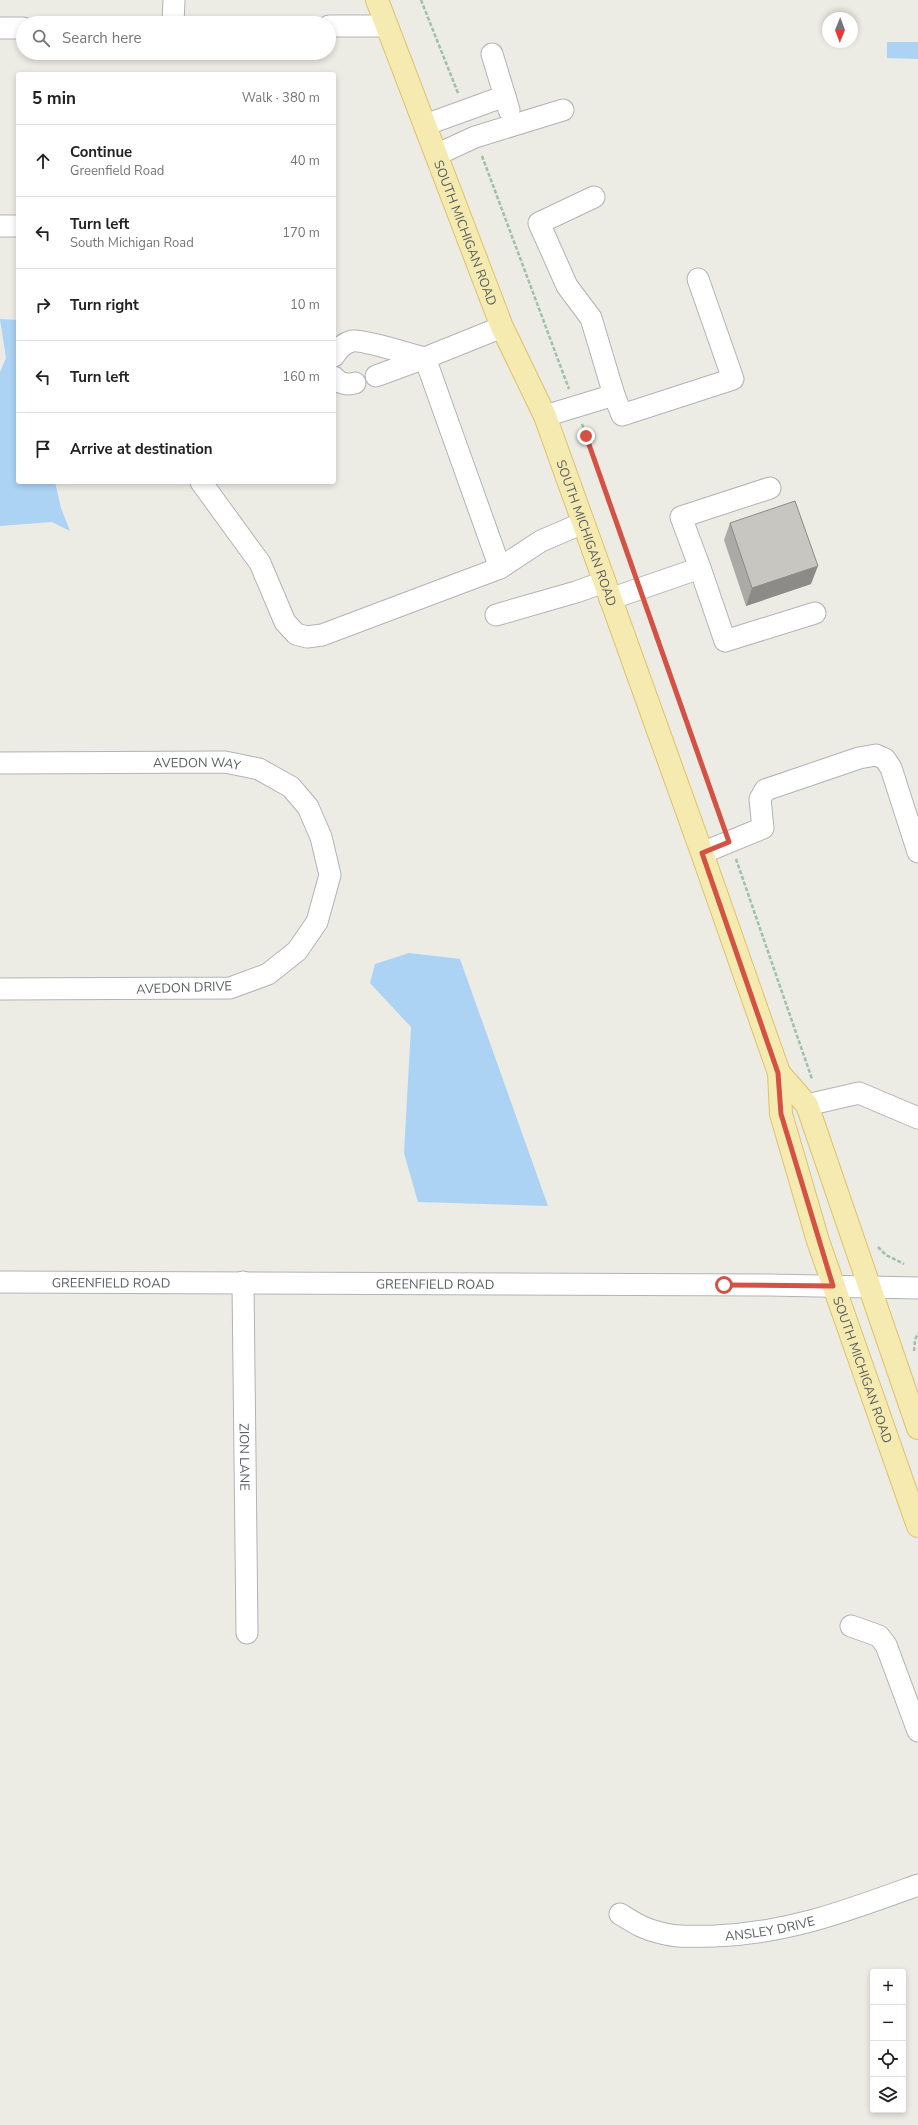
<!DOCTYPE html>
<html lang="en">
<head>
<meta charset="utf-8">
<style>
  body { margin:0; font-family:"Nunito Sans",sans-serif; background:#f2f2f2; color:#222 }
  .controls { position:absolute; right:12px; bottom:12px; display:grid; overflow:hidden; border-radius:4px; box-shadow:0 2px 6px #0003 }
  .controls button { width:36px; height:36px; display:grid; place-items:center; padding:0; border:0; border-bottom:1px solid #e0e0e0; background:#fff; color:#222; font:20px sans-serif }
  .compass { position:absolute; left:822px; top:12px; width:36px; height:36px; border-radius:50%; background:#fff; box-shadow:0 2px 6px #0003; rotate:181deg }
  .stop { position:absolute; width:12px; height:12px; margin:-9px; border:3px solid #d35243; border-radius:50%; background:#fff }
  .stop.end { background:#d35243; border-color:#fff; box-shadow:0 1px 4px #0008 }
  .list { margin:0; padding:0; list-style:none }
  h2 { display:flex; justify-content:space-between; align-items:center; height:52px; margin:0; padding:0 16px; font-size:17px }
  h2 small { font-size:13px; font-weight:400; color:#767676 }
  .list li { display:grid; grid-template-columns:26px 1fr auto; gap:12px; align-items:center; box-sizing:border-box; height:72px; padding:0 16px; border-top:1px solid #e0e0e0 }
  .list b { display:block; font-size:15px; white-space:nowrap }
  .list p { margin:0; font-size:13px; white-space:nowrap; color:#767676 }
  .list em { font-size:13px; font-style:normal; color:#767676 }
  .icon { flex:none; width:22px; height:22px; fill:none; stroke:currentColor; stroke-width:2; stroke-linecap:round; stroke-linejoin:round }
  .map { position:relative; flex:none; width:918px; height:2125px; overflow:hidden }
  .search { position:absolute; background:#fff; box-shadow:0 2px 6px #0003; left:16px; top:16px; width:320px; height:44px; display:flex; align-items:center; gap:10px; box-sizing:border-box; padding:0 14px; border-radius:22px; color:#767676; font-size:15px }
  .panel { position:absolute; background:#fff; box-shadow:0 2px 6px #0003; left:16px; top:72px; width:320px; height:412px; border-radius:4px }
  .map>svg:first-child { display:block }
  .water { fill:#acd3f4 }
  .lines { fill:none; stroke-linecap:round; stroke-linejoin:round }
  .minor-casing { stroke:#b1b4b7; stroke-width:23 }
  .major-casing { stroke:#dfc16a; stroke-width:24 }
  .path { stroke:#9dc1a9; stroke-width:2.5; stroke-dasharray:4 2; stroke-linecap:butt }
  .minor { stroke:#fff; stroke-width:21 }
  .major { stroke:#f5ebb1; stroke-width:22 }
  .wall { fill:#acaaa6 }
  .shaded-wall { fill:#8c8b87 }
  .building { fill:#c8c6c1; stroke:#8c8b87 }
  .route { stroke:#d35243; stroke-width:5 }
  .labels { text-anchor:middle; stroke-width:3; stroke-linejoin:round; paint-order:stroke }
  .street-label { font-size:13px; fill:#5c5f63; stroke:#fff }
</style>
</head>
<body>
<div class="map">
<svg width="918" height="2125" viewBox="0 0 918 2125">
  <rect width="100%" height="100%" fill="#ecebe4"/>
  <path class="water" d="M887 42H918V59L887 58Z
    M0 319 18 320V482H55L61 508 70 531 52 522 0 526V372L6 358Z
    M409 953 460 959 548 1206 418 1202 404 1153 411 1027 370 983 375 964Z"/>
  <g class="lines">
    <g class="minor-casing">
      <g id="minor">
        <path d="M173 23 174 0"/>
        <path d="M329 26H387"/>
        <path d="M0 28H23"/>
        <path d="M492 54 509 110"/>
        <path d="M425 125 505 96"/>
        <path d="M436 155 475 137 563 110"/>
        <path d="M594 197 539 223 567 286 591 318 614 395"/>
        <path d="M0 226H18"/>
        <path d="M334 356C338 349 344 343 352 341 362 339 412 355 425 358"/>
        <path d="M376 376 425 358"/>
        <path d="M334 377C339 384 348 385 355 383"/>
        <path d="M545 416 614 395 622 415 733 379 698 279"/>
        <path d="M201 482 260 563 285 622 296 634 307 637 322 635 500 568 541 541 583 523"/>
        <path d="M500 568 425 358 502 327"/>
        <path d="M700 568 725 641 815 613"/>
        <path d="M610 599 700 568 681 517 770 488"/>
        <path d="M496 615 576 592 604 582"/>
        <path id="s1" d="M0 763 225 762 259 769 291 787 308 807 321 837 330 875 317 922 297 951 268 974 230 988 0 989"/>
        <path d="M702 853 763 828 760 799 765 790 859 758 876 755 885 759 891 768 918 852"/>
        <path d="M807 1105 859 1093 918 1118"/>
        <path id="s2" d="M0 1282 769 1285 918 1288"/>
        <path id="s3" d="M243 1282 247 1633"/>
        <path d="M851 1626 879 1636 886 1645 918 1731"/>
        <path id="s4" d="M620 1914C633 1922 645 1930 661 1933 678 1938 697 1936 715 1936 790 1933 849 1910 918 1885"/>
      </g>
    </g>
    <g class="major-casing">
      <g id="major">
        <path id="s5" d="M377 0 502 327 545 416 702 853 779 1073 781 1114 818 1241 918 1526"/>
        <path d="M779 1073 807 1105 918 1428"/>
      </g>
    </g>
    <path class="path" d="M421 0 458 93
      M482 156 569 389
      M582 424 635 571
      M647 606 723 824
      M736 859 812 1079
      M878 1247 886 1255 904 1264
      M914 1351 915 1340 918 1333"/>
    <use href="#minor" class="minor"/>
    <use href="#major" class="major"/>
  </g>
  <path class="wall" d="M730 523 811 584 746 606 724 540Z"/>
  <path class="shaded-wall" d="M818 566 811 584 746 606 752 588Z"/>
  <path class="building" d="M795 501 818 566 752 588 730 523Z"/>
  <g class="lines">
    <path class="route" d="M586 436 729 842 702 853 778 1073 781 1114 833 1286 724 1285"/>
  </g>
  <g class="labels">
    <g class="street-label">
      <text dy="5" stroke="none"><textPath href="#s5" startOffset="249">SOUTH MICHIGAN ROAD</textPath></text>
      <text dy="5" stroke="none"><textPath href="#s5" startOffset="573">SOUTH MICHIGAN ROAD</textPath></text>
      <text dy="5" stroke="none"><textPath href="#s1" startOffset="197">AVEDON WAY</textPath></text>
      <text transform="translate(184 987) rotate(-2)" y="5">AVEDON DRIVE</text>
      <text dy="5" stroke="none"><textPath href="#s2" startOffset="111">GREENFIELD ROAD</textPath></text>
      <text dy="5" stroke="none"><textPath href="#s2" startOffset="435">GREENFIELD ROAD</textPath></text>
      <text dy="5" stroke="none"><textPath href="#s5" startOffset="1456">SOUTH MICHIGAN ROAD</textPath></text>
      <text dy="5" stroke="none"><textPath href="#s3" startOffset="175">ZION LANE</textPath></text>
      <text dy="5" stroke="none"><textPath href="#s4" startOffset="155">ANSLEY DRIVE</textPath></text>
    </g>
  </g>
</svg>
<div class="controls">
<button>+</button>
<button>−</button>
<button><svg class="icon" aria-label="locate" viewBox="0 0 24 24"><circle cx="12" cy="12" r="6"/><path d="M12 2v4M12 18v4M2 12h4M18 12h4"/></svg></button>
<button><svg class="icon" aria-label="layers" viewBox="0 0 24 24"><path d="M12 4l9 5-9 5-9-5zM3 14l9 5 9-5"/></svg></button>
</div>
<svg class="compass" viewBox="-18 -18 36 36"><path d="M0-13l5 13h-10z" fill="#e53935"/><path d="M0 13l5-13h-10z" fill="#767676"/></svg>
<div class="stop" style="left:724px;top:1285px"></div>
<div class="stop end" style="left:586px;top:436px"></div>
<div class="search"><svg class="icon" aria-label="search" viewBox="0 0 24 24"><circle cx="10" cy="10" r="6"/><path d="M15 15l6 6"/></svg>Search here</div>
<section class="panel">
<h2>5 min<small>Walk · 380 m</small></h2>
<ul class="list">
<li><svg class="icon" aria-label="ahead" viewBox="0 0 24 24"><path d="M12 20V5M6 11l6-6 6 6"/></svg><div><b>Continue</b><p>Greenfield Road</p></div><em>40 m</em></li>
<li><svg class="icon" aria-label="left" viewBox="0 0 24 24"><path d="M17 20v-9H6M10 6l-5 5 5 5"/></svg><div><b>Turn left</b><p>South Michigan Road</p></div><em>170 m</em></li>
<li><svg class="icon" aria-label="right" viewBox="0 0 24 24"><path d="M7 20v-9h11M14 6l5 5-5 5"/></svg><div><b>Turn right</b></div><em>10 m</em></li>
<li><svg class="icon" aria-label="left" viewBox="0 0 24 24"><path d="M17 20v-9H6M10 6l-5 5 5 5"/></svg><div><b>Turn left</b></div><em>160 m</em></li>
<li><svg class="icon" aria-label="arrive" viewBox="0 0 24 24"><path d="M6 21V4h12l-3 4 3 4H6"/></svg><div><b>Arrive at destination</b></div></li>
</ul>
</section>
</div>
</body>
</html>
